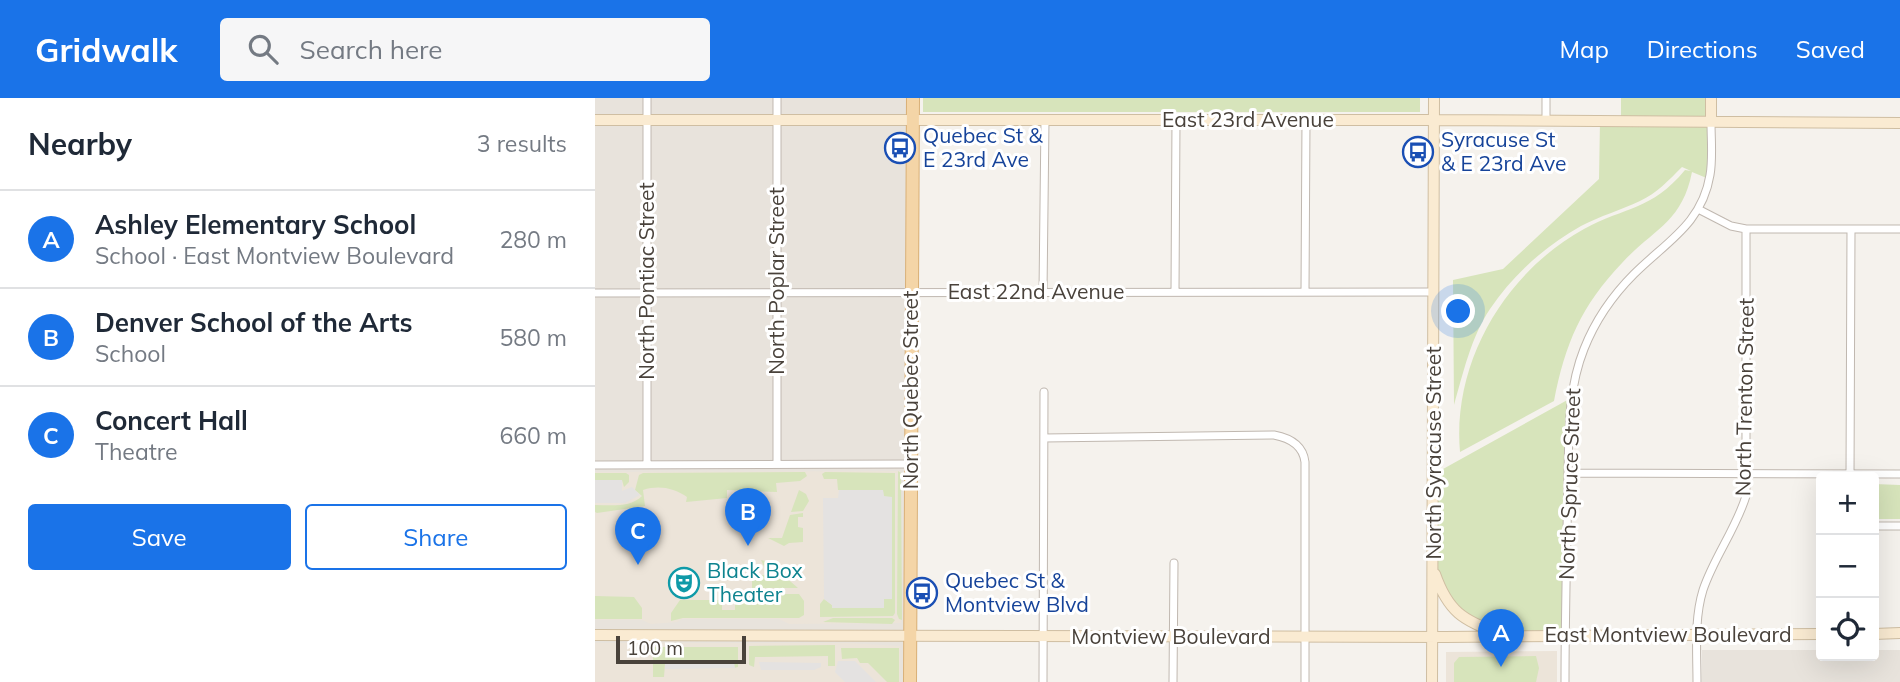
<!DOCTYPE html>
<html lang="en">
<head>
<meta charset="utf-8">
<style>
  body { margin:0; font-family:Mulish,sans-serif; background:#f6f6f7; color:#1f2937 }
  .controls { position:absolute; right:21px; bottom:21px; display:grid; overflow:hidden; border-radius:7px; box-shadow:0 7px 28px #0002 }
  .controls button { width:63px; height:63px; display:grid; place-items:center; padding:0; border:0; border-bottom:2px solid #e0e1e3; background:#fff; color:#1f2937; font:35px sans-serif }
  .scale { position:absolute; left:21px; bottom:18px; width:130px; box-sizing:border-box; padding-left:7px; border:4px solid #49423b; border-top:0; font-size:19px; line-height:24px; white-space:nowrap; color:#49423b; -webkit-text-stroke:5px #fff; paint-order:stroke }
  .you { position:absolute; left:864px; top:214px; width:24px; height:24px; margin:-18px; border:5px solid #fff; border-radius:50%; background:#1a73e8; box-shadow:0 0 0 10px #1a73e833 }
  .badge { display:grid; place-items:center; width:46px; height:46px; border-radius:50%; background:#1a73e8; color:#fff; font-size:23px; font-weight:700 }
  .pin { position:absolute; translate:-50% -58px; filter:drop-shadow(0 2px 4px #0008) }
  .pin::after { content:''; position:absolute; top:37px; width:24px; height:21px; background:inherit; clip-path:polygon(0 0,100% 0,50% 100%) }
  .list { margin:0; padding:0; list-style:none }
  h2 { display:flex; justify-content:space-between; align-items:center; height:91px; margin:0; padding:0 28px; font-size:30px }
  h2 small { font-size:23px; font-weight:400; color:#747a83 }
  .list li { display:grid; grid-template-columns:46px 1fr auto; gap:21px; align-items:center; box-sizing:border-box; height:98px; padding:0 28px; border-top:2px solid #e0e1e3 }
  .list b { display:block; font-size:26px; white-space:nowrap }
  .list p { margin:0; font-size:23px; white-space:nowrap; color:#747a83 }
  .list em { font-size:23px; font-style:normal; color:#747a83 }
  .actions { display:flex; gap:14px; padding:21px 28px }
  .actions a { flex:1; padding:16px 0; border:2px solid #1a73e8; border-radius:7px; text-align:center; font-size:24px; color:#1a73e8 }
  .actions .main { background:#1a73e8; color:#fff }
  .icon { flex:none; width:38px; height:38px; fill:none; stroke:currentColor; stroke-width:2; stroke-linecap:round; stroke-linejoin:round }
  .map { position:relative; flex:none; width:1305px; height:584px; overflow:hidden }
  header { display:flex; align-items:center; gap:42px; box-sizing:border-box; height:98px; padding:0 35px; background:#1a73e8; color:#fff }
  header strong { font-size:33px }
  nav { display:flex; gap:38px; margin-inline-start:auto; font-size:24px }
  .search { width:490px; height:63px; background:#f6f6f7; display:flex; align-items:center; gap:18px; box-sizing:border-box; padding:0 24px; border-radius:7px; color:#747a83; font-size:26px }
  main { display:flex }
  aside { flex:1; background:#fff }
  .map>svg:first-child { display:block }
  .residential { fill:#e8e3dc }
  .education { fill:#ece4d9 }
  .green { fill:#d7e4bb }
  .parking { fill:#e4e2e1 }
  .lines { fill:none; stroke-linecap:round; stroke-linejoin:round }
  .street-casing { stroke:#c0b8b0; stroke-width:9 }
  .secondary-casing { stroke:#cfbea2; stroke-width:12 }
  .primary-casing { stroke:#d9b077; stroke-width:14 }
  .street { stroke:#fff; stroke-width:7 }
  .secondary { stroke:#faebd2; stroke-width:10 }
  .primary { stroke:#f4d5a7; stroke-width:12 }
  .labels { text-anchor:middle; stroke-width:6; stroke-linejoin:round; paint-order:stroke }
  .street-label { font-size:21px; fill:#49423b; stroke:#fff }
  .transit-label { font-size:21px; fill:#164399; stroke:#fff; text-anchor:start }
  .culture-label { font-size:21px; fill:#0d838f; stroke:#fff; text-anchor:start }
</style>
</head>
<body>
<header>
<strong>Gridwalk</strong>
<div class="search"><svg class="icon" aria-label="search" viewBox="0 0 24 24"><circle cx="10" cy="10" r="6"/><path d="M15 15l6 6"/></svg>Search here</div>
<nav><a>Map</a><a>Directions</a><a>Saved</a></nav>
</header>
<main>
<aside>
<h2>Nearby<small>3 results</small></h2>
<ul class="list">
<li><span class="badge">A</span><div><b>Ashley Elementary School</b><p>School · East Montview Boulevard</p></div><em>280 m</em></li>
<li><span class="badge">B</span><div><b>Denver School of the Arts</b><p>School</p></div><em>580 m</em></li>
<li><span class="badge">C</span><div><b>Concert Hall</b><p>Theatre</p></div><em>660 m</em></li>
</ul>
<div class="actions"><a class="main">Save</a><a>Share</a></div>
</aside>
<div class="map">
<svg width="1305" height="584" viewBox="0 0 1305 584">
  <rect width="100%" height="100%" fill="#f5f2ed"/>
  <path class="residential" d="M0 0H313V18H0Z
    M0 26H314L312 584H0Z
    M1107 552H1226V558H1279V552H1305V584H1107Z"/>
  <path class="education" d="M305 373 306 525 194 526 184 521H87L82 524 56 526 47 522H0V374Z
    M0 545H254L305 548V584H0Z
    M962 553V584H851V554Z"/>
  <path class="green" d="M328 0H825V14H328Z
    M1026 0H1116L1114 81 1097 74C1087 125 1058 131 1027 165 986 208 970 246 959 303L865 354C857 263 911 174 989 131 1031 108 1056 113 1090 72L1096 73 1087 69C1074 82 1062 95 1045 103 1026 112 1005 118 986 128 950 148 918 177 895 211 876 239 868 276 859 307L858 182 908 171 1004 81 1005 23H1026Z
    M976 300 970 538H915L865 518 839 470V376Z
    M303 373 306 375 307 522 304 521 302 516Z
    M210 374 212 378 205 383 181 385 182 394 132 392V400L91 404 92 399C79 390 64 387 48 392L50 408 2 415 0 414V407C16 407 35 410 47 398L40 392 44 377 48 375Z
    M230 374 300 375V515L298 518 225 519V506L229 501 237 507V509H289V501H297L288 393 243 392 242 381H229L227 376Z
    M0 375H31L34 377V384L29 389 27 382H0Z
    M1279 386 1305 387V421H1279Z
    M204 392 211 396 214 403 208 413 196 414Z
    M208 415V419H203V429L208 430V444L194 445 189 448 173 440H187L195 417Z
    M166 462 173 464 203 490H157V477H173Z
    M175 496H204L209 503V517L204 520H88L76 523V515L85 502H127V512H140V499Z
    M0 498 39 499 47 510V521H0Z
    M238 520H297L300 522 297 526 228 524Z
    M240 547V568H233V558L160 559 159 569 154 567V548Z
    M58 549H143V569L139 570V565H70L69 579H58Z
    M246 550H304V584H292L273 565H265L262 560 247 561Z
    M941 558 944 570 941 584H859V565L864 559Z"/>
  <path class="parking" d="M0 382H27V393L37 389 45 397 30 405H0Z
    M244 392H288L289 398 297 399V501H289V510H237V507L229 501 228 400H243Z
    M243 563H260L281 584H250L240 574Z
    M70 564H139L140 570 70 571Z
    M164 564 226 565V569L219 572H166Z"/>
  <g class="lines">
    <g class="street-casing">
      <path id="street" d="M52 0V367
        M951 0V23
        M1103 111 1136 128 1151 131H1305
        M448 194 450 22
        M580 194 581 22
        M710 194 711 22
        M0 195 839 194
        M449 340 679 337C695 340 708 347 710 364V584
        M182 366V0
        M0 367 316 366
        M973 375 1305 376
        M1255 379 1256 131
        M1279 428H1305
        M448 584 449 294
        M578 584 579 465
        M970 584C970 515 972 446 973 376 974 333 973 291 989 251 1000 223 1018 197 1039 176 1071 144 1107 126 1115 77 1118 60 1116 42 1116 24
        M1102 584C1102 554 1099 521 1108 492 1119 459 1141 431 1151 398V131"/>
    </g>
    <g class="secondary-casing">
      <path id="secondary" d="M0 22H839L1305 25
        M1116 24V0
        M840 476C853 513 868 523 904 535
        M1279 536 1305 535
        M0 537 850 539 1226 536
        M837 584 839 0"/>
    </g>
    <g class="primary-casing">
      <path id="primary" d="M315 584 318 0"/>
    </g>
    <use href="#street" class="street"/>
    <use href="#secondary" class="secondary"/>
    <use href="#primary" class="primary"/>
  </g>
  <defs>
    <g id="bus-ring" transform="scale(1.575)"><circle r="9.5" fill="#fff" stroke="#1a4fb4" stroke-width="1.5"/><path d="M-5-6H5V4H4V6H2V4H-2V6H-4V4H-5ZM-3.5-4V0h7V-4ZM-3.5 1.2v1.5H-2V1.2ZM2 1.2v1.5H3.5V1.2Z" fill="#1a4fb4"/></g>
    <g id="theatre-ring" transform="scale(1.575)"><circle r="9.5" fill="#fff" stroke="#0f9aa8" stroke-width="1.5"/><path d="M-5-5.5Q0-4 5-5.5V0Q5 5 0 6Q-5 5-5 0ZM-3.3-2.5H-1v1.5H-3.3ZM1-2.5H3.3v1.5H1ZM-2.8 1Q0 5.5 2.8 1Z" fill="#0f9aa8"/></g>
  </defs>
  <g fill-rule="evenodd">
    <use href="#bus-ring" x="305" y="50"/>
    <use href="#bus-ring" x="823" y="54"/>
    <use href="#theatre-ring" x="89" y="485"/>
    <use href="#bus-ring" x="327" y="495"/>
  </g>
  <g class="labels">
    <g class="street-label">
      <text x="653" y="29">East 23rd Avenue</text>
      <text transform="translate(52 183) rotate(-90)" y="7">North Pontiac Street</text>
      <text transform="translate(182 183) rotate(-90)" y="7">North Poplar Street</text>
      <text x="441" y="201">East 22nd Avenue</text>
      <text transform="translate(316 292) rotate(-90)" y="7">North Quebec Street</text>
      <text transform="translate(1150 299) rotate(-89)" y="7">North Trenton Street</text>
      <text transform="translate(839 355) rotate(-90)" y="7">North Syracuse Street</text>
      <text transform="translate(975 386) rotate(-88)" y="7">North Spruce Street</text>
      <text x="1073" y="544">East Montview Boulevard</text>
      <text x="576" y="546">Montview Boulevard</text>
    </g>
    <g class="transit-label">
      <text x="328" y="45">Quebec St &amp;<tspan x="328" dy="24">E 23rd Ave</tspan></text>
      <text x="846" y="49">Syracuse St<tspan x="846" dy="24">&amp; E 23rd Ave</tspan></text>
      <text x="350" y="490">Quebec St &amp;<tspan x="350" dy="24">Montview Blvd</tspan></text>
    </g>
    <g class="culture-label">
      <text x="112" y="480">Black Box<tspan x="112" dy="24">Theater</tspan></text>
    </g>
  </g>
</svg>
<div class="controls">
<button>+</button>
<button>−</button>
<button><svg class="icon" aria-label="locate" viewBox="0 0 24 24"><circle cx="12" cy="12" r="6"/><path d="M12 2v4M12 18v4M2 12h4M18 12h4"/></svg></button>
</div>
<div class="scale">100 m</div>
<div class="you"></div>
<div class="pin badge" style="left:906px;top:569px">A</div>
<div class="pin badge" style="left:153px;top:448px">B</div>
<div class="pin badge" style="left:43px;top:467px">C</div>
</div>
</main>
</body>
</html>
